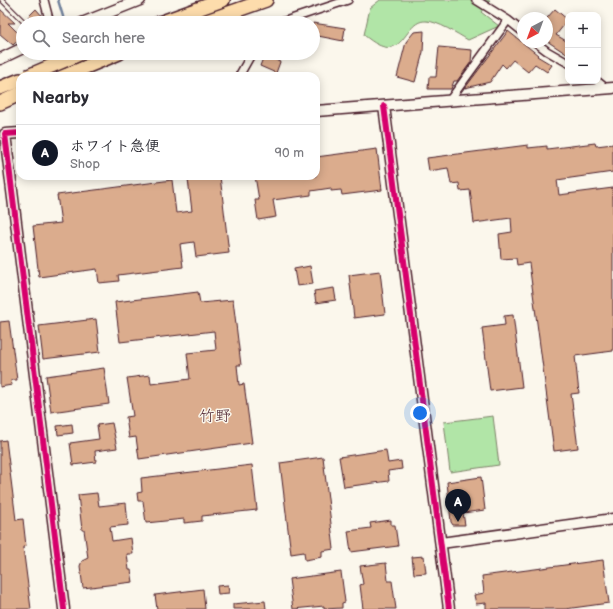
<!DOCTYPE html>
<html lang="en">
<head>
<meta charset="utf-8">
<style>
  body { margin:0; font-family:"Balsamiq Sans","Klee One",sans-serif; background:#f7f7f7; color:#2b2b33 }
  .controls { position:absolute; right:12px; top:12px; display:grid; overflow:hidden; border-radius:8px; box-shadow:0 2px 10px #0003 }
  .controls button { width:36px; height:36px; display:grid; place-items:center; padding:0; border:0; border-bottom:1px solid #e1e1e2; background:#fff; color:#2b2b33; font:20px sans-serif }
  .compass { position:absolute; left:517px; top:12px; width:36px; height:36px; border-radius:50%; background:#fff; box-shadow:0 2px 10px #0003; rotate:221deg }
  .you { position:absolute; left:420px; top:413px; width:14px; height:14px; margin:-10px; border:3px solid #fff; border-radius:50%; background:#1a73e8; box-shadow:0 0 0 6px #1a73e833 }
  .badge { display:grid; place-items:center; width:26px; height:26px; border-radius:50%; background:#111827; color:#fff; font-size:13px; font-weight:700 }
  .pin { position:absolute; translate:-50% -33px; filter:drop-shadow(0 1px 2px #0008) }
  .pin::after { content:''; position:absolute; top:21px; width:14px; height:12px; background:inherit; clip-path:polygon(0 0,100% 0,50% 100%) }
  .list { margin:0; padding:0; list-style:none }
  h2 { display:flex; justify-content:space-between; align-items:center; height:52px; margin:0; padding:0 16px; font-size:17px }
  h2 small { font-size:13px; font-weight:400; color:#7c7c81 }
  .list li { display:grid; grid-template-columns:26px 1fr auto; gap:12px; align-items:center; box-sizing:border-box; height:56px; padding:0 16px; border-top:1px solid #e1e1e2 }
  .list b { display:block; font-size:15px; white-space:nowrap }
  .list p { margin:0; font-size:13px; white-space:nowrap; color:#7c7c81 }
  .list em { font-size:13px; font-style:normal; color:#7c7c81 }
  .icon { flex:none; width:22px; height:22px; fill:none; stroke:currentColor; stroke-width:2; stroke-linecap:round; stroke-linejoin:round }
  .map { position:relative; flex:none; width:613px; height:609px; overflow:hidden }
  .search { position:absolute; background:#fff; box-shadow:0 2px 10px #0003; left:16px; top:16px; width:304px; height:44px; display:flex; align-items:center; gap:10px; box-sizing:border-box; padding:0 14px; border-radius:22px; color:#7c7c81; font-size:15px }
  .panel { position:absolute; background:#fff; box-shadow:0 2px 10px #0003; left:16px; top:72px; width:304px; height:108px; border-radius:12px }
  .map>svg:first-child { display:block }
  .green { fill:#b1e5a7; stroke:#7e8269 }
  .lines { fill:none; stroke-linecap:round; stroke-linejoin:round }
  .stream { stroke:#70819c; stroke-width:2.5 }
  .building { fill:#dbac8d; stroke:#4a1f2b }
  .lane-casing { stroke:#4a1f2b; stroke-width:6 }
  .street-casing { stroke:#4a1f2b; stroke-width:10 }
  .secondary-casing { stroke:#4a1f2b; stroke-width:13 }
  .highway-casing { stroke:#4a1f2b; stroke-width:16 }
  .lane { stroke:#fbf7ec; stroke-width:3.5 }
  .street { stroke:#fbf7ec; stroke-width:7 }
  .secondary { stroke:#fbf7ec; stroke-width:10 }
  .highway { stroke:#fddcac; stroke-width:13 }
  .highway-bridge-casing { stroke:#4a1f2b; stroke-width:16; stroke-linecap:butt }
  .highway-bridge { stroke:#fddcac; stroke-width:13 }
  .cycleway-casing { stroke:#fbf7ec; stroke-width:8 }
  .cycleway { stroke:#d6006c; stroke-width:6 }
  .labels { text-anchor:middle; stroke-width:3; stroke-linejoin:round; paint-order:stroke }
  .quarter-label { font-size:16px; fill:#4a1f2b; stroke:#fbf7ec }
</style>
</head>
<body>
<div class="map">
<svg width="613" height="609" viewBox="0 0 613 609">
  <rect width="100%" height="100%" fill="#fbf7ec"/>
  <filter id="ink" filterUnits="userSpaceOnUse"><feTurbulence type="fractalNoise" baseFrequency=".025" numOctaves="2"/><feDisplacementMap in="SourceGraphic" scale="8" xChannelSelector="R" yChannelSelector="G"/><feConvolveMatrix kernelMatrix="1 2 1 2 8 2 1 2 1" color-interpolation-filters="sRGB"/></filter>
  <g filter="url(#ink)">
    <path class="green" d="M380 0H490L481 12 499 26 468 40C458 34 437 21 426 21 402 20 405 70 364 35L370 8Z
      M493 416 499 465 450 472 444 422Z"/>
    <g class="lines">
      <path class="stream" d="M58 0 65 23"/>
    </g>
    <path class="building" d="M0 9 15 23H8L22 37 13 45 0 34Z
      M36 9 43 17 45 23H32L28 17Z
      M555 9 568 20 556 35 568 42V55L547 41V18Z
      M313 23 345 28 343 41 313 35Z
      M424 31 423 52 415 82 397 77 406 42 414 32Z
      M508 31 538 55 537 56 552 65 547 72 535 64 528 72 513 60 506 68 502 64 490 82 465 88Z
      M439 47 472 50 471 62 457 81H454L451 89H428L429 77H436Z
      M265 53H280L277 61 280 62 276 73 260 66Z
      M595 143 596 146 613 144V172L557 180 559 195 613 188V351L575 356 579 393 571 394 578 448 554 451 529 263 517 265 516 258 501 259 499 234 512 232 511 218 474 223 470 190 460 191 459 183 451 184 448 168 429 171 427 158 528 145V148L547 146V149Z
      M377 149 382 190 342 195 341 190 331 191V188L311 191V195L273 200 276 217 258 220 255 200H259L255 176H316V157Z
      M220 176 229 253 196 257 194 242 180 244 183 267 118 275 119 281 99 283 97 269 39 277 33 226 61 223 57 195 172 180 176 213 192 211 188 179Z
      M310 266 313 284 297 286 294 269Z
      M380 271 385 314 354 318 349 275Z
      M334 288 336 300 316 303 314 291Z
      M198 292 200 303 233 300 241 365H237L239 385 244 384 252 443 139 459 136 437 129 438 126 417 133 416 127 378 150 375 151 384 190 379 187 353 216 350 214 331 120 342 115 302Z
      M513 315 522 387 490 391 482 328 505 325 504 316Z
      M96 319 100 352 43 359 39 326Z
      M9 321 17 380H11L12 385 0 387V322Z
      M104 368 109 404 51 412 46 376Z
      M112 423 117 448 95 451 96 462 73 465 70 443 99 439 97 425Z
      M72 424 73 433 58 435 57 426Z
      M6 440 16 520 23 519 26 546 23 547 31 609H0V441Z
      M386 450 388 463 401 461 402 469 388 471 389 481 344 487 339 457Z
      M323 457 334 549 322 551V557L305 560 304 552 291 554 280 463Z
      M252 465 257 510 202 516V521L184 523V519L146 523 143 501H138L137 493 142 492 141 478Z
      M481 477 485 510 463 513 465 525H453L451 522 447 482Z
      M97 493 99 506 126 503 128 525 110 527 112 541 131 538 133 554H127L129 570H131L133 582 83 588 80 566 82 561 88 558 84 530H82L78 495Z
      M391 520V525H395L398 546 351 552 348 531 371 528 370 523Z
      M424 556 426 573 414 574 412 557Z
      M603 560 609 603 565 609H486V603L476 604 474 595 484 593 482 576Z
      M386 563 388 581H392L396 609H363L360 585 363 584 360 566Z
      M341 572 345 602 342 603V608L324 609V606L293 609 289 579Z
      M228 585 229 593 218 594 217 586Z
      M203 589 205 609H157L155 595Z
      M265 601 266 609H233V604Z"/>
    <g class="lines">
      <g class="lane-casing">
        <path id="lane" d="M2 0 25 23"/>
      </g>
      <g class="street-casing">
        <path id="street" d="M44 0 50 23
          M476 0 508 20 523 32
          M279 23 348 0
          M535 42 547 51 568 63
          M57 53 62 76
          M239 76 252 53
          M597 81 607 89
          M449 101 508 20"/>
      </g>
      <g class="secondary-casing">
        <path id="secondary" d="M82 23 140 0
          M0 59 23 48
          M384 106 449 609
          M316 111 613 88
          M20 133 5 134 64 609
          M441 543 613 519"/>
      </g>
      <g class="highway-casing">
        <path id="highway" d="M159 23 223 0
          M201 23 266 0
          M64 76 119 53
          M0 88 20 80
          M0 103 20 94"/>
      </g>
      <use href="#lane" class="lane"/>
      <use href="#street" class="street"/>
      <use href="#secondary" class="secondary"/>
      <use href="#highway" class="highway"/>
      <g class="highway-bridge-casing">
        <path id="highway-bridge" d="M28 76 82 53"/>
      </g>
      <use href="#highway-bridge" class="highway-bridge"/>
      <g class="cycleway-casing">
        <path id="cycleway" d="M384 106 449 609
          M20 133 5 134 64 609"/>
      </g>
      <use href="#cycleway" class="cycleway"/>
    </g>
  </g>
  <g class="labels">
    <g class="quarter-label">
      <text x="215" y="421">竹野</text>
    </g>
  </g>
</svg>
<div class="controls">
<button>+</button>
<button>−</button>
</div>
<svg class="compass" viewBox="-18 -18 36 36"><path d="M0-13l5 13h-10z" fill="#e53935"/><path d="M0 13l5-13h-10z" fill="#7c7c81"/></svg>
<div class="you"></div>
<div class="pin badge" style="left:458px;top:522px">A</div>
<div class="search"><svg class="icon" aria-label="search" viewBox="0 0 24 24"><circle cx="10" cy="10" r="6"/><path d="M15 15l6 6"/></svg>Search here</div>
<section class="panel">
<h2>Nearby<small></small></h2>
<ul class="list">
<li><span class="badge">A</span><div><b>ホワイト急便</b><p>Shop</p></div><em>90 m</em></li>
</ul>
</section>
</div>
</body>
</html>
